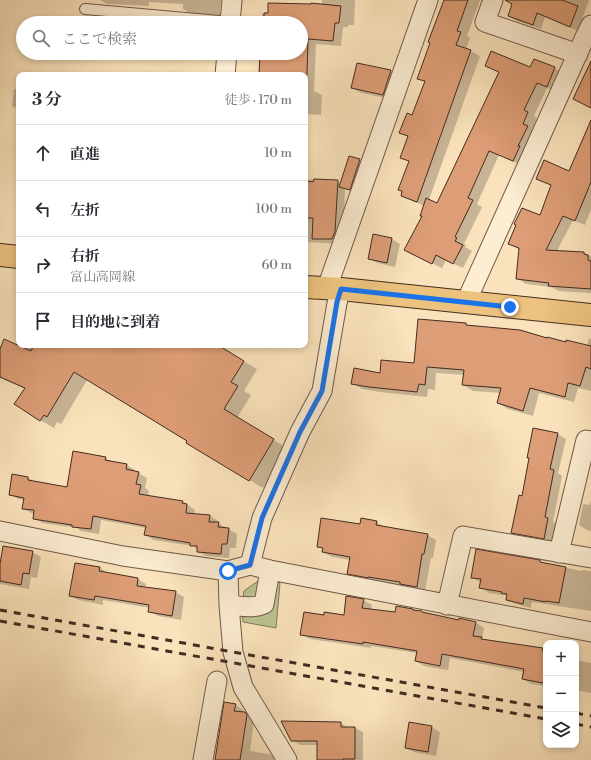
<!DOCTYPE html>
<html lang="ja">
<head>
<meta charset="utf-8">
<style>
  body { margin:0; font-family:"Libre Bodoni","Noto Serif JP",serif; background:#f2f2f3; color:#2b2b33 }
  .controls { position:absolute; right:12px; bottom:12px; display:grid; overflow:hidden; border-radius:8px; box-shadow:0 2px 6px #0003 }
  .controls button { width:36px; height:36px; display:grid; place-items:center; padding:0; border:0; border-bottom:1px solid #e1e1e2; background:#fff; color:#2b2b33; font:20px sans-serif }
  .stop { position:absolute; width:12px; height:12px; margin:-9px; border:3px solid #1a73e8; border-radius:50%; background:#fff }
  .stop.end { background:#1a73e8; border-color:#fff; box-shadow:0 1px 4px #0008 }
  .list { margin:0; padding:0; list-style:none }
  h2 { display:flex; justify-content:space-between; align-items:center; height:52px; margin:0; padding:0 16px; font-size:17px }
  h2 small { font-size:13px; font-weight:400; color:#7c7c81 }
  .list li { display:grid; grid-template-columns:26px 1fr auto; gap:12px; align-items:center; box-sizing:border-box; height:56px; padding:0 16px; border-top:1px solid #e1e1e2 }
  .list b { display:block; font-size:15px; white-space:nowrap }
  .list p { margin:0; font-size:13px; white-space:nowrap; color:#7c7c81 }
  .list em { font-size:13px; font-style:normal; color:#7c7c81 }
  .icon { flex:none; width:22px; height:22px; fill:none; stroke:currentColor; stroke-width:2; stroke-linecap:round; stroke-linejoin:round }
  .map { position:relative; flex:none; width:591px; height:760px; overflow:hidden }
  .search { position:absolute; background:#fff; box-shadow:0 2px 6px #0003; left:16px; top:16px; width:292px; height:44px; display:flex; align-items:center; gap:10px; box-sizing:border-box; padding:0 14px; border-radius:22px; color:#7c7c81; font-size:15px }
  .panel { position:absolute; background:#fff; box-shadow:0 2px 6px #0003; left:16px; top:72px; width:292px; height:276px; border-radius:8px }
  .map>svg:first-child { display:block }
  .green { fill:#bcc492; stroke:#80785a }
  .shadow { fill:#0003 }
  .building { fill:#dd9d76; stroke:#432b21 }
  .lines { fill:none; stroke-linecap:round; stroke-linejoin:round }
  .lane-casing { stroke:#715948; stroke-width:12 }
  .street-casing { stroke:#715948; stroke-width:21 }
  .primary-casing { stroke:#432b21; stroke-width:24 }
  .lane { stroke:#fcedd3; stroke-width:10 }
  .street { stroke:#fcedd3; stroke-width:19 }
  .primary { stroke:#edc27e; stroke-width:22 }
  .rail { stroke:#432b21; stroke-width:3; stroke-dasharray:7 7; stroke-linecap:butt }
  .route { stroke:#1a73e8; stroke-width:5 }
</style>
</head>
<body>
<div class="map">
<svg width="591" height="760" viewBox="0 0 591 760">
  <rect width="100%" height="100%" fill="#fae3bc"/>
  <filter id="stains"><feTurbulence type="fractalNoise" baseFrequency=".005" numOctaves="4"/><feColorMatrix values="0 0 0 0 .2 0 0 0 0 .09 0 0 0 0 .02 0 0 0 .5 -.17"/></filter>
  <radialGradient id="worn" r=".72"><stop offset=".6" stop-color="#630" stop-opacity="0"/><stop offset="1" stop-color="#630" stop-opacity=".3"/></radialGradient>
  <path class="green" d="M268 580 280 583 276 628 243 622 242 606 244 591 258 581Z"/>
  <path class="shadow" d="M100 0H221L220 15 191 14 183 9V4L149 2V6L107 4Z
    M322 0H355L354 25H348V27H343L341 46 316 44 314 91 322 95 321 115 305 114V75H260L261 53H301V23H262V14H268L322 5Z
    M445 0H480L467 36 470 38 466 49 471 51 480 56 429 200 438 204 500 73 486 66 531 68H554L564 73 557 92 547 88 534 116 537 118 532 130 537 132 523 166 499 155 477 204 482 207 464 244 466 245 465 247 472 251 463 268 446 260 442 268 415 255 425 206 412 201 402 195 410 162 401 157 409 137 400 133 413 117 426 82 418 78Z
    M511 0H589L578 31 545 17 541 29 517 21 509 16 512 6 510 4Z
    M357 64 391 71 399 76 391 99 361 93 352 88Z
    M14 89H19V109L12 106Z
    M591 122V209L585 225 573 220 557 251 584 253 591 256V293L559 291 551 287 526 284 517 278 520 250 509 244 540 216 552 186 537 178 570 172Z
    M349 157 360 160 368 165 358 194 345 189 343 237 341 244 305 242V179L337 181 341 183Z
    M392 239 400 244 395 267 378 263 369 259Z
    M466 324 469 326 587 346 589 338 591 339V391L578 388 574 402 539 393 533 416 508 409 498 403 501 393 473 391 463 385 465 375 436 373 435 390 428 389 427 397 380 392 362 389 352 383 415 364Z
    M28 345H216L257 369 244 391 251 395 237 418 287 448 263 488 187 443 189 440 87 380 61 424 57 422 54 428 40 420 25 389 0 378V351L27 350Z
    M557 434 566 439 558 473 562 476 553 522 556 523 552 543 521 537 513 533 523 497Z
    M105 458 114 463 127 465 135 470V472L138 473 147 478 145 488 149 491 148 496 183 502 195 510 194 515 210 516 218 521V523L237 534 236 548H230L229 558 206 556 198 551V549L193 546 154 540 145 535 146 528 101 520 99 534 81 531 77 528 42 523 34 518 35 514 31 513 23 508 24 500 18 499 10 494 13 475 28 478 37 483 68 488Z
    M591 500V531L587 530 579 525 583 504 590 505Z
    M376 522 385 527 427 535 436 540 433 558H431L425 591 409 588 405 586 376 581V582L356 578 348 573 350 560 332 557 323 552 324 549 318 546 361 525Z
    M32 552 41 557 37 578 31 577 29 589 0 584V564Z
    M539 561 543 563 582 571V570L591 571V611L532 602 531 608 516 604 507 600 508 596 489 593 481 588V583L472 577Z
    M76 564 100 568 108 573 138 579 146 584 145 588 175 592 184 597 181 620 158 616 149 611 150 608 103 600V605L79 600 70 596Z
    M363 600 372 605 371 610 396 613 415 611 459 621 476 623 484 628 482 638 487 641 542 649 546 651V686L531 684 523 679 524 672 450 658 448 670 424 666 416 661 417 653 371 646V648L310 639 301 634 325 616H345Z
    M576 660 591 663V693L576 690Z
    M235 705 243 710V713H245L253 718 254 720 250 751 269 754 278 759 279 760H215Z
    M341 723 348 728H355L363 732V760H318V745H300L292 740Z
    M431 727 440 732 436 756 414 752 406 748Z"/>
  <path class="building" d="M444 0H468L457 31 461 32 456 45 471 50 417 202 401 196 402 191 398 190 409 161 400 158 408 136 399 133 407 113 412 115 425 81 417 79 430 43 428 42Z
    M505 0H562L578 6 570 27 537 13 533 25 508 16 512 4Z
    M268 3 311 4V3L341 6 339 23H335L333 41 308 39 307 75H259L260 53H301V23H264V13H268Z
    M491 51 530 67 534 59 555 67 547 87 537 83 524 110 528 112 523 124 528 126 518 146H520L513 161 489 151 468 198 473 200 455 237 457 238 455 241 463 245 453 264 436 255 432 264 404 250 422 216H420L426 198 437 203 499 72 485 66Z
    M591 61V108L573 99Z
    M357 63 391 70 383 95 351 88Z
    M591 120V182L575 221 563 216 546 250 584 252V254L588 255V260L591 261V289L548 286 549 283 516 279 519 248 508 244 516 225 514 224 522 208 540 215 551 185 536 179 544 160 569 171Z
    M349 156 360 159 350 190 339 187Z
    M314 179 338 180 335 232 332 239H312L313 218H305V181L313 182Z
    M373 234 392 238 387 263 368 259Z
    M418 319 466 323V325L520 330 547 338V337L566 342V340L591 346V369L586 367 580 386 568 383 565 397 530 388 523 411 497 403 501 388 462 385 464 370 427 367 425 385 419 384 417 392 369 387 351 384 354 368 380 373 381 360 414 363Z
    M4 339 31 351 34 345H218L244 361 231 382 238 386 224 409 274 439 249 481 186 443 187 441 74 372 47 417 44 415 40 421 14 404 25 388 0 377V349Z
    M533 428 558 433 550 469 554 470 545 517 548 518 544 539 511 533 519 495 522 496 529 458H527Z
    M73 451 106 457 105 460 127 464 126 469 139 472 136 484 141 485 139 494 183 501 182 503 187 504 186 513 210 515 209 522H219L218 527 229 528 227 544H222L221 554 197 552V546H190V543L144 535 146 526 93 516 91 529 72 527V525L33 519 34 510 22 509 24 498 9 495 12 474 28 477V480L67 487Z
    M321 518 360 524 361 518 377 521 376 525 428 534 424 554H422L417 587 400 584V582L368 577V578L347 574 350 557 322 552 323 548 317 547Z
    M3 546 33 551 29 574 23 573 21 585 0 581V564Z
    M476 549 540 560V562L566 567 559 603 546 601V602L524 598 523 604 506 600 507 594 501 593 502 592 479 588 481 579 471 578Z
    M75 563 100 567 99 571 138 578 137 586 176 591 172 616 148 612 149 605 95 596 94 600 69 596Z
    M346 596 364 599 362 608 395 612 396 606 413 609V610L422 611V612L459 620V618L476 622 473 636 482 637 481 639 543 648 542 650 546 651V670L543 683 522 679 524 669 442 654 440 666 415 661 417 651 363 642V644L300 635 304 612 324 615V612L344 615Z
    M224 702 236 704 234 711 245 712 247 715 240 760H215Z
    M281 721 341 722V727H355V759H343V760H317V741H291Z
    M409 722 432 726 428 752 405 748Z"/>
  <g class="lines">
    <g class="lane-casing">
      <path id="lane" d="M85 9 230 22"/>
    </g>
    <g class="street-casing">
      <path id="street" d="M493 0 485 22 578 54
        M230 23 232 0
        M225 75 227 53
        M327 288 428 0
        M466 302 586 35 591 25
        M0 531 123 556 228 571 250 565 262 518 300 432 322 391 337 303 341 289
        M559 553 586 440 591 441
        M250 565 270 570 591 632
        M228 571 229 605 233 652 243 687 287 760
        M229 605C240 606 254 609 264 604L270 570
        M447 605 463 536 591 558
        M203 760 217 681"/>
    </g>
    <g class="primary-casing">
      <path id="primary" d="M0 255 19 257
        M305 287 341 289 591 315"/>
    </g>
    <use href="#lane" class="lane"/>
    <use href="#street" class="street"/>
    <use href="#primary" class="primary"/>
    <path class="rail" d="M0 610 233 652 546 708
      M0 621 546 719
      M576 713 591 716
      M576 724 591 727"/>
  </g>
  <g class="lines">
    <path class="route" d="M228 571 250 565 262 518 300 432 322 391 337 302 341 289 510 307"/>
  </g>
  <rect width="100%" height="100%" filter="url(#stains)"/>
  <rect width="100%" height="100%" fill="url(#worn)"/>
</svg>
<div class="controls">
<button>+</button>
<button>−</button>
<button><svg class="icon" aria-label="layers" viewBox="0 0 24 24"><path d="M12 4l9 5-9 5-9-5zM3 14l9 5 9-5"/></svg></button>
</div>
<div class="stop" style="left:228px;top:571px"></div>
<div class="stop end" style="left:510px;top:307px"></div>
<div class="search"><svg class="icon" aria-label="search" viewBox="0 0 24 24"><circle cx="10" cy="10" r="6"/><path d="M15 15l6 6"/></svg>ここで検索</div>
<section class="panel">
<h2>3 分<small>徒歩 · 170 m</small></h2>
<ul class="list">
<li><svg class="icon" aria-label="ahead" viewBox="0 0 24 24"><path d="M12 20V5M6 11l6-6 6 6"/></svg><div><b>直進</b></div><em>10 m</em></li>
<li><svg class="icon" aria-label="left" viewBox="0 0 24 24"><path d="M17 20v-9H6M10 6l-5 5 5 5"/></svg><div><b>左折</b></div><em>100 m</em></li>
<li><svg class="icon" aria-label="right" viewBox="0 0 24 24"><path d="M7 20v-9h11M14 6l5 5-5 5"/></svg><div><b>右折</b><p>富山高岡線</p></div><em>60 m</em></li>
<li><svg class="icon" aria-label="arrive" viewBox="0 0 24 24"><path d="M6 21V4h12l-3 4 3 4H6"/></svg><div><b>目的地に到着</b></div></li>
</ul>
</section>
</div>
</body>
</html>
